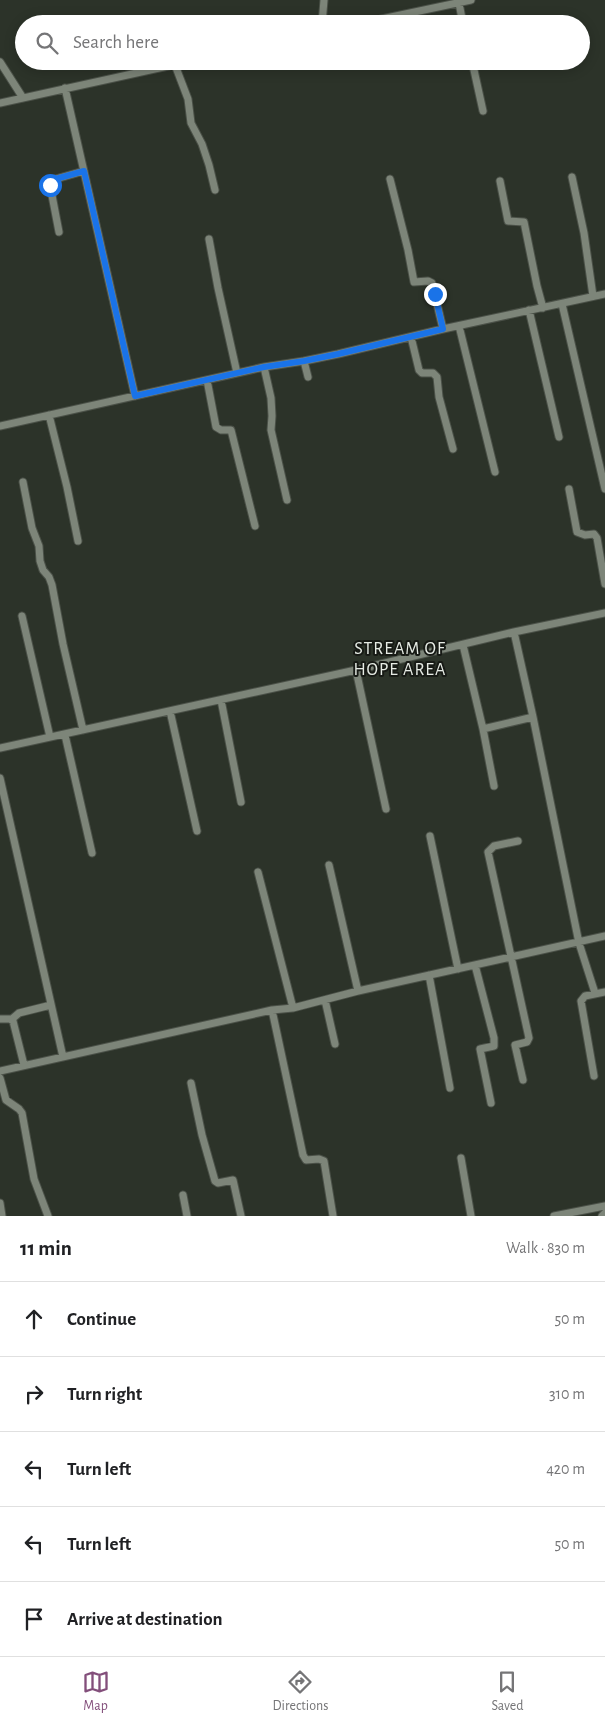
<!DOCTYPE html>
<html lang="en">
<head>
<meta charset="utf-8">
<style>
  body { margin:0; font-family:"Alegreya Sans",sans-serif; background:#f6f6f6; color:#202124 }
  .stop { position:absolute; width:15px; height:15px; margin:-11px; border:4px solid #1a73e8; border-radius:50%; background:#fff }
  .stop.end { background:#1a73e8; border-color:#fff; box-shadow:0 1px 5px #0008 }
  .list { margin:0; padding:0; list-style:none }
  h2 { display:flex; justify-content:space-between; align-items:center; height:65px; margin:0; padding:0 20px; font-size:21px }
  h2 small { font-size:16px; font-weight:400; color:#757577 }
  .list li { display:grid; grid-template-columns:32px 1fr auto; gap:15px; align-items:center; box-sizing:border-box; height:75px; padding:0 20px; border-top:1px solid #e0e0e0 }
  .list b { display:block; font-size:19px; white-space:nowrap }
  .list em { font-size:16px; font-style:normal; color:#757577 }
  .icon { flex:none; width:28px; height:28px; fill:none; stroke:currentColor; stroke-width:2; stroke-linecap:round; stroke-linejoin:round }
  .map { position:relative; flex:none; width:605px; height:1216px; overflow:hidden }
  .search { position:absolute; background:#fff; box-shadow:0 2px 12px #0003; left:15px; right:15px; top:15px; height:55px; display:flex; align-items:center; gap:12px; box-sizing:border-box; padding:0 18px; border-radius:28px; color:#757577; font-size:19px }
  .sheet { height:440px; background:#fff }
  nav { display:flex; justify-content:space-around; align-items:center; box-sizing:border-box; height:70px; border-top:1px solid #e0e0e0; background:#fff; font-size:14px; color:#757577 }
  nav a { display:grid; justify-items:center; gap:2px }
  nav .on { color:#834f7b }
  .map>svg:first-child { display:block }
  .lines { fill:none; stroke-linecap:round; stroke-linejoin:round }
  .minor-casing { stroke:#4b5148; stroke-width:9 }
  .minor { stroke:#7d8579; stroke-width:7 }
  .route { stroke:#1a73e8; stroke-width:6 }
  .labels { text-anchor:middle; stroke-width:4; stroke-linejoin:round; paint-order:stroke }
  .quarter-label { font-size:18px; letter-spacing:1px; fill:#e6ebe4; stroke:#171a15 }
</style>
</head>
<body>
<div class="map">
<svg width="605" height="1216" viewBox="0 0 605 1216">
  <rect width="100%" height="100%" fill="#2c3329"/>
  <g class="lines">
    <g class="minor-casing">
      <path id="minor" d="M459 3 463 24
        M322 24 324 0
        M358 24 471 0
        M472 61 483 111
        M0 62 23 98
        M175 65 188 99 191 123 202 144 209 165 215 190
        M65 88 135 396
        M0 103 191 61
        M572 177 584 233 593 296
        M390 179 408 250 414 282 428 281 432 283 443 329
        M500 181 508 221 524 222 537 286 543 308
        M59 232 50 185 52 180 84 171
        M209 239 218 288 237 373
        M562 304 605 489
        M529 310 559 437
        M459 326 495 472
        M411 337 419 370 422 373H433L437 377 439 397 453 449
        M304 361 308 377
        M264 367 271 398 272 416 271 430 287 500
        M207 380 216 427 221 430H231L255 526
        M49 415 67 487 78 541
        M0 426 264 367 304 361 338 354 443 329 605 294
        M23 482 32 528 39 546 40 561 43 570 49 577 52 585 63 644 83 730
        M569 489 577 532 585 535 594 534 597 538 605 584
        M22 616 50 737
        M514 632 533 717 579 943 595 993
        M463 645 483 729 494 786
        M356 670 386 809
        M221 700 241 802
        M170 711 197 831
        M483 729 533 717
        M65 735 92 853
        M0 748 356 670 514 632 605 613
        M0 778 63 1057
        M430 836 458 969
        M518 841 494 846 488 852 529 1038 527 1042 515 1045 523 1080
        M329 865 358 991
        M258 872 293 1008
        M475 965 494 1038V1046L480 1049 491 1103
        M429 975 450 1088
        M325 1000 335 1044
        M272 1010 303 1155 306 1160 319 1159 324 1161 333 1216
        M0 1019H10L13 1021 24 1065
        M12 1019 19 1013 51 1005
        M0 1071 272 1010 293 1008 358 991 605 936
        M594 1076 581 1001 585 996 605 992
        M0 1078 6 1100 19 1109 22 1113 34 1179 48 1216
        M191 1083 202 1135 215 1181 218 1183 233 1180 241 1216
        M461 1158 471 1216
        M183 1195 187 1216
        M0 1203 2 1216
        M554 1216 605 1206
        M602 1216 605 1213"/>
    </g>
    <use href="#minor" class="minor"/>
  </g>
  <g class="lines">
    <path class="route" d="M50 185 52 180 84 171 135 396 264 367 304 361 338 354 443 329 435 294"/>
  </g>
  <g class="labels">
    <g class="quarter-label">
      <text x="400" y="654">STREAM OF<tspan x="400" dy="21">HOPE AREA</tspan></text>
    </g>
  </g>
</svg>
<div class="stop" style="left:50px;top:185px"></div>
<div class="stop end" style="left:435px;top:294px"></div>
<div class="search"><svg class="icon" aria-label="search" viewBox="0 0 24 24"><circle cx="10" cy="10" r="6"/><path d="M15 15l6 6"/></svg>Search here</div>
</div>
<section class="sheet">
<h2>11 min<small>Walk · 830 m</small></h2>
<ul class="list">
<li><svg class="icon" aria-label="ahead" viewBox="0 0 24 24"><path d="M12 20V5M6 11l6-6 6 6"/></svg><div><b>Continue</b></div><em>50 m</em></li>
<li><svg class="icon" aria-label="right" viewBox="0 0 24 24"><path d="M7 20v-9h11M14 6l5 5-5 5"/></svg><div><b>Turn right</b></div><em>310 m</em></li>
<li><svg class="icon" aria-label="left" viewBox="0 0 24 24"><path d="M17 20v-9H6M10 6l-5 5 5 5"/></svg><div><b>Turn left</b></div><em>420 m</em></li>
<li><svg class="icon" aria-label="left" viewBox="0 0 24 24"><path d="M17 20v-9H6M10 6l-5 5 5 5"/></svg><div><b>Turn left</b></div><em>50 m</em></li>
<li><svg class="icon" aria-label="arrive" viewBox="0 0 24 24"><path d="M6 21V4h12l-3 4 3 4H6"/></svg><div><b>Arrive at destination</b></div></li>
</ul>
</section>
<nav>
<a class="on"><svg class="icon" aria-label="map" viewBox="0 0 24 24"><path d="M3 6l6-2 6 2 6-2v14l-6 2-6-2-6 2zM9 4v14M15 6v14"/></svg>Map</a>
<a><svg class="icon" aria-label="directions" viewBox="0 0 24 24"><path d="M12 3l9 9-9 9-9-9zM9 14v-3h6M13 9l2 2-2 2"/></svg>Directions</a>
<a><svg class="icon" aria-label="saved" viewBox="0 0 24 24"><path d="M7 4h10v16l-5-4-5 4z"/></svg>Saved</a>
</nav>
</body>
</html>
